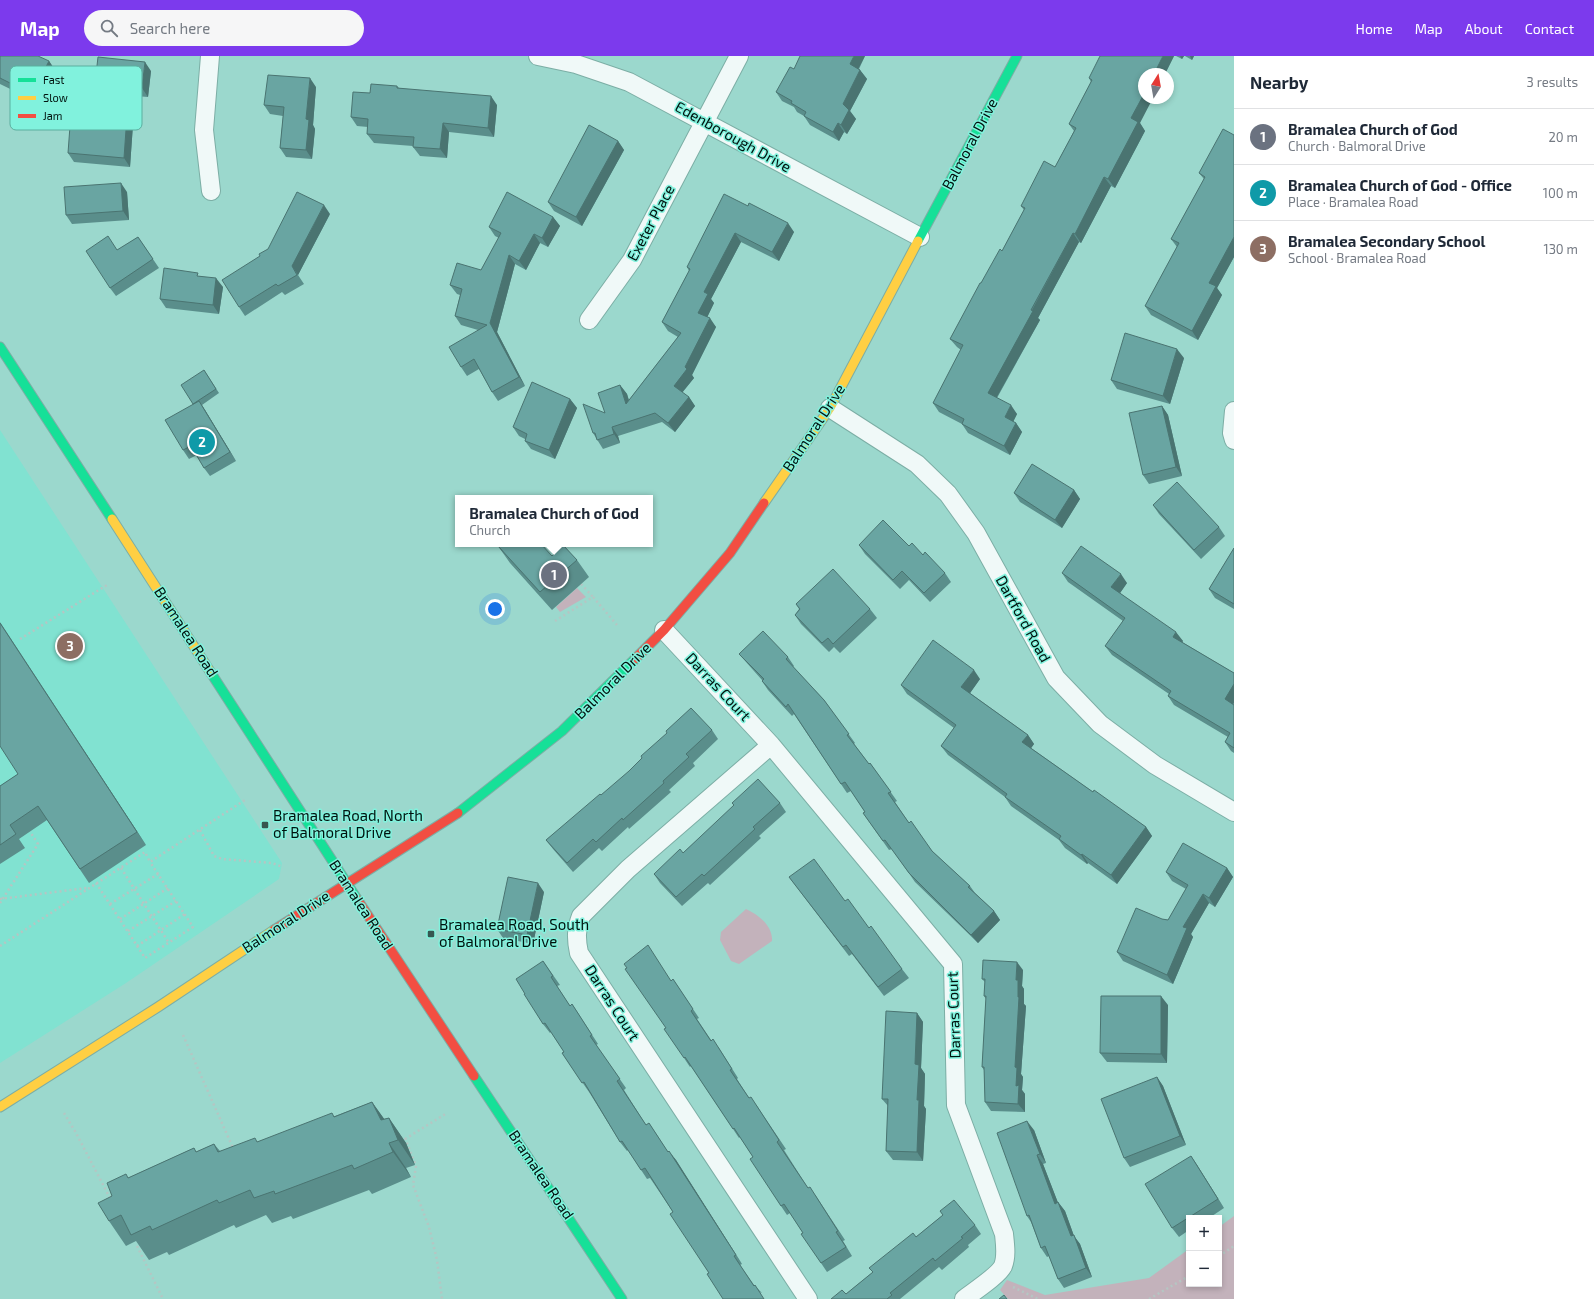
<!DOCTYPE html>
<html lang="en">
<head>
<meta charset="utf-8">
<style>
  body { margin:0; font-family:"Exo 2",sans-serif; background:#f6f6f7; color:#1f2937 }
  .controls { position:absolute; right:12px; bottom:12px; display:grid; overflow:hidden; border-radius:0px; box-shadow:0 2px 6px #0003 }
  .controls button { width:36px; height:36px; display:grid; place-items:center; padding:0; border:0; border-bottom:1px solid #e0e1e3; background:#fff; color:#1f2937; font:20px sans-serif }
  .compass { position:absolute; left:1138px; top:12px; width:36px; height:36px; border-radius:50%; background:#fff; box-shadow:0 2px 6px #0003; rotate:11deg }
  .you { position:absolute; left:495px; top:553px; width:14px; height:14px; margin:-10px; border:3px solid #fff; border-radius:50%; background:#1a73e8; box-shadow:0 0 0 6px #1a73e833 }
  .badge { display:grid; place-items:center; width:26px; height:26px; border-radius:50%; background:#7c3aed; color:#fff; font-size:13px; font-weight:700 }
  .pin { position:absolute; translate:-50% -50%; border:2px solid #fff; box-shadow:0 1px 4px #0006 }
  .popup { position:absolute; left:455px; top:439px; width:198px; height:52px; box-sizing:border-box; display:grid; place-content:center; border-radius:0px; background:#fff; filter:drop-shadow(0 1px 3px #0005); font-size:13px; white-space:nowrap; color:#747a83 }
  .popup b { font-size:15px; color:#1f2937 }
  .popup::after { content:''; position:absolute; left:50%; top:100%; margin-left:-8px; border:8px solid transparent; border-top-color:#fff }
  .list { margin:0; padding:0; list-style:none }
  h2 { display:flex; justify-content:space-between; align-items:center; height:52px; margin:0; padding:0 16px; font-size:17px }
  h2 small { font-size:13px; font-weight:400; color:#747a83 }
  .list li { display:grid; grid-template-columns:26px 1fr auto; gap:12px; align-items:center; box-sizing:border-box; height:56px; padding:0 16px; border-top:1px solid #e0e1e3 }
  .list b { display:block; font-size:15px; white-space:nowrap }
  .list p { margin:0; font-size:13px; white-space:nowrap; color:#747a83 }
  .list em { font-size:13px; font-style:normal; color:#747a83 }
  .icon { flex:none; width:22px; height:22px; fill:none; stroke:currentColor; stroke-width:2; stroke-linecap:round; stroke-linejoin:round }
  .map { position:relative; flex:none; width:1234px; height:1243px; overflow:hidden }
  header { display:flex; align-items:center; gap:24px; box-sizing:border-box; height:56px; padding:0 20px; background:#7c3aed; color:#fff }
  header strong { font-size:19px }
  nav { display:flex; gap:22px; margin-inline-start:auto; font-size:14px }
  .search { width:280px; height:36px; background:#f6f6f7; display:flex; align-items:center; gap:10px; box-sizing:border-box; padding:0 14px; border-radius:22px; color:#747a83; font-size:15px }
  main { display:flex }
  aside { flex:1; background:#fff }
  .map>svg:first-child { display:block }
  .built { fill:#81e2d1 }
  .green { fill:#c3b2bb }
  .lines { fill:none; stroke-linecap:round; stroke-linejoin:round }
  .street-casing { stroke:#7caea5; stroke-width:20 }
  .fast-casing { stroke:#7caea5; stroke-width:11 }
  .slow-casing { stroke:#7caea5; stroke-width:11 }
  .jam-casing { stroke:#7caea5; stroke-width:11 }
  .path { stroke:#b5c6c3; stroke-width:2.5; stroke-dasharray:2 3; stroke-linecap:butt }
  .street { stroke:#f0f9f8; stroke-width:18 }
  .fast { stroke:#16e098; stroke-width:9 }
  .slow { stroke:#ffcf43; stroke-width:9 }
  .jam { stroke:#f24e42; stroke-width:9 }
  .wall { fill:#5a8e8b }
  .shaded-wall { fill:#4a7471 }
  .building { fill:#69a5a2; stroke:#4a7471 }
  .poi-dot { fill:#365751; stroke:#81f2dd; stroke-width:1.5 }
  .labels { text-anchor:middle; stroke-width:3; stroke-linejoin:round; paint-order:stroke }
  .street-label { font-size:15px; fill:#00120e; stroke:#81f2dd }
  .poi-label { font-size:15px; fill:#00120e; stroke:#81f2dd; text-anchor:start }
  .key { fill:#81f2dd; stroke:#5aaf9f; stroke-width:1 }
  .key-label { font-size:11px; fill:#00120e }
</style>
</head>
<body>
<header>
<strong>Map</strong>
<div class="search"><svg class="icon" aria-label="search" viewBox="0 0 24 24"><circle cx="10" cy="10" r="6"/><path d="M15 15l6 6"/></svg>Search here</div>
<nav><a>Home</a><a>Map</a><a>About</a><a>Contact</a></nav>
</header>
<main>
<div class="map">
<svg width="1234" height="1243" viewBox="0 0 1234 1243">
  <rect width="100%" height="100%" fill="#9bd8cd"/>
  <path class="built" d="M0 374 282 807 279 823 126 927 0 1007Z"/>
  <path class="green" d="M577 532 586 541 560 556 556 551Z
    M746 853C759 859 773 870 772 885L739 908 731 905 720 884 721 876Z
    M1234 1160V1243H1008L1000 1234 1007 1224 1045 1239 1149 1222 1189 1193V1228H1219V1171Z"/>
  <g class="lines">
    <g class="street-casing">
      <path id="street" d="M210 0 204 74 211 135
        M538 0 576 8 629 26 920 181
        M589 264 632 204 739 0
        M830 352 917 408 948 438 976 477 1056 622 1100 668 1155 709 1234 756
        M1234 355 1232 377 1234 384
        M664 574 771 689 953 908 956 1049 1004 1178C1005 1188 1007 1200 1003 1210 999 1219 973 1236 964 1243
        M771 689 628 813 581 860C576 873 576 883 579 897L808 1243"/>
    </g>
    <g class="fast-casing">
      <path id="fast" d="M918 185 1017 0
        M0 291 112 463
        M211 617 357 843
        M458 757 562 675 635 603
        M474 1020 622 1243"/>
    </g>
    <g class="slow-casing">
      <path id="slow" d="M764 447 830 352 918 185
        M112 463 211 617
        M0 1051 158 951 274 874"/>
    </g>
    <g class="jam-casing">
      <path id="jam" d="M635 603 664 574 730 497 764 447
        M357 843 474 1020
        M274 874 458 757"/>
    </g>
    <path class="path" d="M581 528 593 541
      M555 565 593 541 617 569
      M20 583 107 529
      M200 774 214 800 222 803 272 807 283 811
      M121 812 169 887
      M96 827 145 902 193 871 150 806
      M0 843 87 832
      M0 847 38 788 29 774
      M110 848 158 818
      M120 863 168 832
      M128 875 176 845
      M0 890 145 796 150 806 245 744
      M137 890 185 858
      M183 979 233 1092
      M64 1057 76 1077 111 1144
      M405 1082 416 1110 413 1129 429 1171 437 1204 442 1243
      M405 1083 447 1057
      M137 1190 163 1243
      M1219 1200 1234 1190
      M1013 1231 1038 1243
      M1149 1243 1189 1220"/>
    <use href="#street" class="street"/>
    <use href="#fast" class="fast"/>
    <use href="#slow" class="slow"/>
    <use href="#jam" class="jam"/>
  </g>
  <path class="wall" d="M0 0 49 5 55 14 39 47 0 28Z
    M865 0 859 13 860 14 867 23 850 55 856 63 847 78 844 76 839 85 810 69 804 60 797 56 794 51 782 45 776 36 794 13Z
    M1174 0 1165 18H1144L1140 67 1145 75 1115 132 1111 130 1081 187 1079 186 1038 262 1040 264 997 342 1017 358 1013 366 1016 367 1022 376 1010 399 968 377 962 368 939 356 933 347 961 294 957 291 950 283 981 227 1002 195 1024 154 1021 150 1055 111 1074 75 1069 68 1091 26 1089 22Z
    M1176 0H1184L1182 3Z
    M1185 0H1194L1192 4Z
    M151 15 148 41 135 40 130 111 74 106 68 97 102 72 104 36H101L95 27Z
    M397 30 399 32 497 49 494 81 449 76 447 102 420 100 413 91V90L374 87 367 78 368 71 357 70 351 61 370 37Z
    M316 31 313 69 315 73 312 103 286 101 280 92 283 60 270 58 264 49Z
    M1234 79V201L1217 232 1222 239 1198 284 1151 259 1145 250 1177 191 1171 183 1204 123 1199 117Z
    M618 85 624 94 582 170 554 155 548 146Z
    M127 136 129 164 72 168 66 159Z
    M748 150 794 176 779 205 741 186 711 243 714 247 707 261 716 271 692 319 694 322 682 337 689 341 695 350 675 376 662 366 618 380 620 387 603 393 593 377 605 357 620 329 627 338 629 344 678 281 668 275 662 266 689 215 687 211Z
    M330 158 298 219 304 228 285 239 282 236 245 260 239 251Z
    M553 161 560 170 548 191 540 187 526 214 515 208 497 276 525 330 498 345 492 336 479 313 467 320 461 311 478 274 461 269 455 260 460 239 457 238 450 229 481 214 499 182 495 180 489 171Z
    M138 181 159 212 116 240 110 232 118 194Z
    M200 220 223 231 219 258 166 252 160 243Z
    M1184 302 1170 348 1117 333 1111 324Z
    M204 314 219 337 202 349 236 405 210 420 204 412 197 399 189 403 183 394 194 348Z
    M570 343 577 352 555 403 531 393 525 385V383L519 380 513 371Z
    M1162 350 1168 359 1182 420 1149 428 1143 419Z
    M1074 434 1080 443 1062 472 1020 446 1014 437Z
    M1153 449 1219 471 1225 480 1201 503 1159 458Z
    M859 489 909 490 923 499 945 517 951 526 930 546 909 524 900 533 865 498Z
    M498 490 577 504 589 521 552 554 510 507Z
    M1234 492V553L1215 542 1209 533Z
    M1062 517 1127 527 1120 537 1183 585 1182 586 1234 617V647L1233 648 1234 649V697L1231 695 1225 686 1228 681 1174 649 1168 640 1169 638 1112 599 1105 590 1123 565 1068 526Z
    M796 548 870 553 877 562 840 597 834 591 829 596 801 568 795 559 799 553Z
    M0 566 146 789 89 827 47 764 19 783 25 792 0 808V730L18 718Z
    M739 598 788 601 794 610 793 611 824 644 855 687 854 688 869 708 870 707 897 745 895 746 909 767 932 795 970 830 975 837 994 855 1000 864 978 887 915 826 892 793 889 794 863 757 865 756 851 735 847 737 794 658 792 660 768 634 762 625V624L746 606Z
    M980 623 970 637 1028 679 1034 688 1031 692 1093 736 1146 771 1152 780 1117 828 1088 807 1087 808 1065 792 1059 784 1011 750 1005 741 948 699 941 690 954 672 907 638 901 629Z
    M712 674 718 683 693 707 695 710 669 734 671 736 629 773 628 771 602 795 599 792 573 816 553 793 546 784 601 739Z
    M732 747H780L786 756 759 780 761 782 710 829 708 827 682 850 660 827 654 818 683 797 734 750Z
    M1227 812 1233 821 1215 851 1209 847 1191 878 1193 881 1173 928 1123 905 1117 896 1162 863 1168 864 1186 833 1172 825 1166 816Z
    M789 821 845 845 869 872 902 913 909 922 884 940 852 898 849 900Z
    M544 836 533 888 503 882 497 873Z
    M543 905 560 929 557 930 570 950 572 948 578 957 598 988 596 989 626 1032 624 1034 646 1069 649 1067 668 1096 676 1104 742 1208 740 1209 754 1229 762 1237 709 1217 673 1156 650 1122 647 1123 628 1094 627 1095 620 1086 589 1036 562 997 564 996 551 976 550 977 543 968 525 938Z
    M1023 914 1022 930 1024 933V948L1026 950 1021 1018 1023 1021 1022 1034 1025 1038V1056L991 1055 985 1046 984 1014 982 1011 986 943 984 940 985 926 982 923Z
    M673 923 699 962 697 963 711 984 719 992 738 1022 737 1023 749 1042 757 1050 786 1093 784 1094 808 1132 816 1140 845 1184 843 1185 852 1200 827 1216 821 1207 803 1177 790 1157 787 1159 781 1150 753 1101 740 1081 739 1082 691 1010 690 1011 684 1002 672 925Z
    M1168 949 1167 1007 1107 1006 1100 997Z
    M917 957 923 966 921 1012 925 1018 924 1050 926 1053 923 1105 893 1104 886 1095 888 1050 882 1043Z
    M1157 1021 1163 1030 1186 1089 1130 1111 1124 1102Z
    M372 1046 384 1063 389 1062 406 1087 415 1109 406 1112 411 1121 372 1138 369 1134 293 1163 291 1160 272 1167 266 1159 236 1172 234 1169 169 1199 167 1196 149 1204 136 1185 126 1190 109 1165 112 1140 128 1122 194 1092 196 1096 214 1088 220 1095 257 1086 335 1060Z
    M1034 1074 1046 1107 1043 1108 1058 1147V1146L1065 1155 1074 1180 1080 1188 1092 1221 1064 1232 1058 1223 1049 1200 1047 1201 1041 1192 1031 1166 1027 1160Z
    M1191 1100 1197 1109 1224 1152 1209 1162H1189V1174L1179 1181 1172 1172Z
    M940 1155 975 1169 981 1178 968 1189 969 1191 942 1214 939 1211 900 1243H831L846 1238 943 1159Z"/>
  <path class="shaded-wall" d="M854 0H865L856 17 850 8Z
    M1163 0H1174L1165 18H1154Z
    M1180 0H1184L1182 3Z
    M1190 0H1194L1192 4Z
    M49 5 55 14 39 47 32 38Z
    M145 6 151 15 148 41 142 32Z
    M860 14 867 23 850 55 856 63 847 78 841 69 843 48Z
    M310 22 316 31 313 69 315 73 312 103 306 94V63Z
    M129 31 135 40 130 111 124 102Z
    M1144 38V42H1153L1140 67 1145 75 1115 132 1108 123 1131 62Z
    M491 40 497 49 494 81 488 72Z
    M443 67 449 76 447 102 440 93Z
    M838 67 844 76 839 85 833 76Z
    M618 85 624 94 582 170 576 161Z
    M1104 121 1111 130 1081 187 1075 178Z
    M121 127 127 136 129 164 123 155Z
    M324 149 330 158 298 219 304 228 292 210Z
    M553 161 560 170 548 191 542 182Z
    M788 167 794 176 779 205 772 196Z
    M735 177 741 186 711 243 714 247 705 266 698 257 704 236Z
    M1073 177 1079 186 1038 262 1040 264 994 346 988 337Z
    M534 178 540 187 526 214 519 205Z
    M1234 181V201L1217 232 1222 239 1198 284 1192 275 1209 227Z
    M509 199 515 208 497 276 525 330 519 321 490 267Z
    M216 222 223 231 219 258 213 249Z
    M710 262 716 271 692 319 694 322 680 339 674 330 685 311Z
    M1177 293 1184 302 1170 348 1163 340Z
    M620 329 627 338 632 356 626 348Z
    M689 341 695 350 675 376 668 367Z
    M570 343 577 352 555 403 549 394Z
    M199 345 205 354 236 405 230 396Z
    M1011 349 1017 358 1011 370 1005 361Z
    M1162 350 1168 359 1182 420 1176 411Z
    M1016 367 1022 376 1010 399 1004 390Z
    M612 371 618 380 620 387 614 378Z
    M1074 434 1080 443 1062 472 1055 464Z
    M1121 518 1127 527 1118 540 1111 531Z
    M0 566 146 789 137 776Z
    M1176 576 1183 585 1180 590 1173 581Z
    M974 614 980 623 968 640 961 631Z
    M1234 628V647L1231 652 1225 643Z
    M1028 679 1034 688 1029 695 1022 686Z
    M1146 771 1152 780 1117 828 1111 819Z
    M1082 798 1088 807 1087 808 1081 799Z
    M1227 812 1233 821 1215 851 1209 842Z
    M538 827 544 836 533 888 527 879Z
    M1203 838 1209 847 1191 878 1193 881 1173 928 1167 919 1183 871Z
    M994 855 1000 864 978 887 971 879Z
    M1017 906 1023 914 1022 930 1024 933V948L1026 950 1021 1018 1023 1021 1022 1034 1025 1038V1056L1018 1048 1016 1030 1015 1011 1018 941 1016 924Z
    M1161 940 1168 949 1167 1007 1161 998Z
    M917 957 923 966 921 1012 925 1018 924 1050 926 1053 923 1105 917 1096V1044L915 1008Z
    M1157 1021 1163 1030 1186 1089 1180 1080Z
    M372 1046 390 1071 381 1064Z
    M389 1062 406 1087 415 1109 398 1084Z
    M1027 1065 1034 1074 1046 1107 1040 1098Z
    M389 1087 406 1112 411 1121 393 1096Z
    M669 1095 676 1104 742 1208 736 1199Z
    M1037 1099 1043 1108 1062 1157 1055 1148Z
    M1191 1100 1197 1109 1224 1152 1218 1143Z
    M1058 1146 1065 1155 1074 1180 1080 1188 1092 1221 1086 1212 1071 1180Z"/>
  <path class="building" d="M0 0H38L49 5 32 38 0 22Z
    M800 0H854L850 8 860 14 843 48 849 54 841 69 838 67 833 76 804 60 806 56 791 47 792 45 776 36 790 11 794 13Z
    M1100 0H1163L1154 18H1144V38L1131 62 1138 66 1108 123 1104 121 1075 178 1073 177 1031 254 1033 255 988 337 1011 349 1005 361 1016 367 1004 390 962 368 964 363 933 347 963 289 950 283 980 227H981L1000 193 1002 195 1025 152 1021 150 1044 105 1055 111 1076 72 1069 68 1092 24 1089 22Z
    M98 1 145 6 142 32 129 31 124 102 68 97 70 70 102 72 105 28 95 27Z
    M268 19 310 22 306 63 309 64 306 94 280 92 284 51 264 49Z
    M371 28 397 30V32L491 40 488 72 443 67 440 93 413 91 414 81 367 78 368 63 351 61 353 36 370 37Z
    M589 69 618 85 576 161 548 146Z
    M1223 73 1234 79V181L1209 227 1216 230 1192 275 1145 250 1179 187 1171 183 1205 121 1199 117Z
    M121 127 123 155 66 159 64 131Z
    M297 136 324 149 292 210 297 219 278 230 276 228 239 251 222 224 260 200 259 198 268 193Z
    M507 136 553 161 542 182 534 178 519 205 509 199 490 267 519 321 492 336 474 303 461 311 449 291 487 269 455 260 462 233 450 229 457 207 481 214 501 177 489 171Z
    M724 138 748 150 749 147 788 167 772 196 735 177 704 236 708 238 698 257 710 262 685 311 687 313 674 330 689 341 668 367 655 357 612 371 614 378 597 384 595 377H593L583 348 605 357 598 337 620 329 626 348 681 277 662 266 690 213 687 211Z
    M108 180 117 194 138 181 153 203 110 232 86 195Z
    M164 212 198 217 197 220 216 222 213 249 160 243Z
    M1125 277 1177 293 1163 340 1111 324Z
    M204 314 216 333 193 348 181 329Z
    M532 326 570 343 549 394 525 385 527 378 513 371Z
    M199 345 230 396 204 412 191 390 183 394 165 364Z
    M1162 350 1176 411 1143 419 1129 357Z
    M1032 408 1074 434 1055 464 1014 437Z
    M1177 426 1219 471 1194 494 1153 449Z
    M883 464 909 490 912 487 923 499 925 496 945 517 924 537 902 515 893 524 859 489Z
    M500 488H541L552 500 563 489 577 504 540 536 498 490Z
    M1081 490 1121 518 1111 531 1176 576 1173 581 1234 617V628L1225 643 1234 649V692L1225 686 1230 677 1168 640 1171 635 1105 590 1125 562 1062 517Z
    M1234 492V548L1209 533Z
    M833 513 870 553 833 588 828 582 822 587 795 559 800 553 796 548Z
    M0 567 137 776 80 813 38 750 10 769 16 778 0 789V730L18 718 0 690Z
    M763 575 788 601 786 603 824 644 849 678 847 679 869 708 870 707 891 736 888 737 909 767 911 765 932 795 970 830 968 831 994 855 971 879 909 817 885 784 883 785 863 757 865 756 845 726 841 728 788 648 786 651 762 625 764 623 739 598Z
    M933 584 974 614 961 631 1028 679 1022 686 1093 736 1094 734 1146 771 1111 819 1082 798 1081 799 1059 783 1061 780 1005 741 1007 738 941 690 956 669 901 629Z
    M691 652 712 674 686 698 689 701 663 725 664 727 623 764 622 762 596 786 593 783 567 807 546 784 600 738 601 739 629 715 642 702 641 700 667 677 666 675Z
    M758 723 780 747 753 771 755 773 704 820 702 818 676 841 654 818 680 793 683 797 734 749 732 747Z
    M1183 787 1227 812 1209 842 1203 838 1183 871 1187 872 1167 919 1117 896 1136 852 1162 863 1168 864 1188 829 1166 816Z
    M814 803 845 845 848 843 869 872 871 870 902 913 878 931 846 889 843 891 789 821Z
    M508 821 538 827 527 879 497 873Z
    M648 889 671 925 673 923 693 953 691 955 711 985 713 983 732 1013 730 1014 749 1042 751 1041 779 1084 777 1086 808 1132 810 1131 838 1175 836 1176 846 1191 821 1207 801 1178 803 1177 784 1148 781 1150 750 1103 753 1101 734 1072 733 1073 685 1001 684 1002 664 973 666 972 625 913 627 912 624 908Z
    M983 904 1017 906 1016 924H1018V941H1019L1015 1011 1017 1012 1016 1030 1019 1029 1018 1048 985 1046 984 1011H982L986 940H984L985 923H982Z
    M543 905 553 920 551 921 570 950 572 948 592 979 590 980 620 1023 617 1025 646 1069 649 1067 668 1096 669 1095 736 1199 734 1200 754 1230 755 1229 764 1243H723L707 1218 709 1217 670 1158 673 1156 645 1112 641 1114 622 1085 620 1086 584 1026 582 1027 562 997 564 996 545 967 543 968 524 938H525L516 923Z
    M1101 940H1161V998L1100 997Z
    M886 955 917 957 915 1008 919 1009 917 1044H919L917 1096 886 1095 888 1043H882Z
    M1157 1021 1180 1080 1124 1102 1101 1043Z
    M372 1046 381 1064 389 1062 398 1084 389 1087 393 1096 354 1113 352 1109 275 1138 274 1135 254 1142 250 1134 219 1147 217 1144 152 1174 150 1170 131 1179 121 1159 109 1165 98 1147 112 1140 107 1127 126 1118 128 1122 194 1092 196 1096 214 1088 218 1096 255 1082 257 1086 332 1057 334 1061Z
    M1027 1065 1040 1098 1037 1099 1055 1148 1058 1146 1071 1180 1074 1179 1086 1212 1058 1223 1045 1190 1041 1192 1029 1159 1027 1160 997 1077Z
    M1191 1100 1218 1143 1172 1172 1145 1128Z
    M954 1144 975 1169 961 1181 963 1182 935 1205 933 1202 890 1237 892 1239 887 1243H831L842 1234 846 1238 873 1216 869 1212 913 1177 916 1181 943 1159 940 1155Z
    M1004 1239 1007 1243H999Z"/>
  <g class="poi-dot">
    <rect x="261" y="765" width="8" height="8" rx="2"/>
    <rect x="427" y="874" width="8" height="8" rx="2"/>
  </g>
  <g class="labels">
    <g class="street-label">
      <text transform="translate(733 81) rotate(29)" y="5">Edenborough Drive</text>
      <text transform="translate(970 88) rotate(-62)" y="5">Balmoral Drive</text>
      <text transform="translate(651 167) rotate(-62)" y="5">Exeter Place</text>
      <text transform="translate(814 372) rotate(-57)" y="5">Balmoral Drive</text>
      <text transform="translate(1023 563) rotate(61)" y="5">Dartford Road</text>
      <text transform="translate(186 576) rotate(57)" y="5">Bramalea Road</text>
      <text transform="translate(613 625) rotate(-45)" y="5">Balmoral Drive</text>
      <text transform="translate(718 631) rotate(47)" y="5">Darras Court</text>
      <text transform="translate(361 849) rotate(57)" y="5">Bramalea Road</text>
      <text transform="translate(286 866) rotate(-33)" y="5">Balmoral Drive</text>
      <text transform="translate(612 947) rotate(57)" y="5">Darras Court</text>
      <text transform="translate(954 959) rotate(-92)" y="5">Darras Court</text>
      <text transform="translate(541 1119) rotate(56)" y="5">Bramalea Road</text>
    </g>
    <g class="poi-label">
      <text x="273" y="765">Bramalea Road, North<tspan x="273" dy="17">of Balmoral Drive</tspan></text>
      <text x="439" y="874">Bramalea Road, South<tspan x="439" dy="17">of Balmoral Drive</tspan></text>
    </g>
  </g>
  <rect x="10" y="10" width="132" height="64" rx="6" class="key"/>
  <rect x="18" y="22" width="18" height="4" fill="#16e098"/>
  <rect x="18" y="40" width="18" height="4" fill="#ffcf43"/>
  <rect x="18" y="58" width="18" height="4" fill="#f24e42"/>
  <g class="key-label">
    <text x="43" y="28">Fast</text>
    <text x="43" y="46">Slow</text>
    <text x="43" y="64">Jam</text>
  </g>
</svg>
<div class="controls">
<button>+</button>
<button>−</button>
</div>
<svg class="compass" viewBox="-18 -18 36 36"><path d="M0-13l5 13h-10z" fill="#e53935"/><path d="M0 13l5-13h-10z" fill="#747a83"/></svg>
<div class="you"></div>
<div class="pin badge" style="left:554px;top:519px;background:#6b7280">1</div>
<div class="popup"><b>Bramalea Church of God</b>Church</div>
<div class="pin badge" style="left:202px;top:386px;background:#0f9aa8">2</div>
<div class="pin badge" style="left:70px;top:590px;background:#8d6e63">3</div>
</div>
<aside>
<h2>Nearby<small>3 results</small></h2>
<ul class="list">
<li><span class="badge" style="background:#6b7280">1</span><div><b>Bramalea Church of God</b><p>Church · Balmoral Drive</p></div><em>20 m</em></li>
<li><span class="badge" style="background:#0f9aa8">2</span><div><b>Bramalea Church of God - Office</b><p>Place · Bramalea Road</p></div><em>100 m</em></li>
<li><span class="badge" style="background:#8d6e63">3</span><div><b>Bramalea Secondary School</b><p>School · Bramalea Road</p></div><em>130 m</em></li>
</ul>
</aside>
</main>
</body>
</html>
